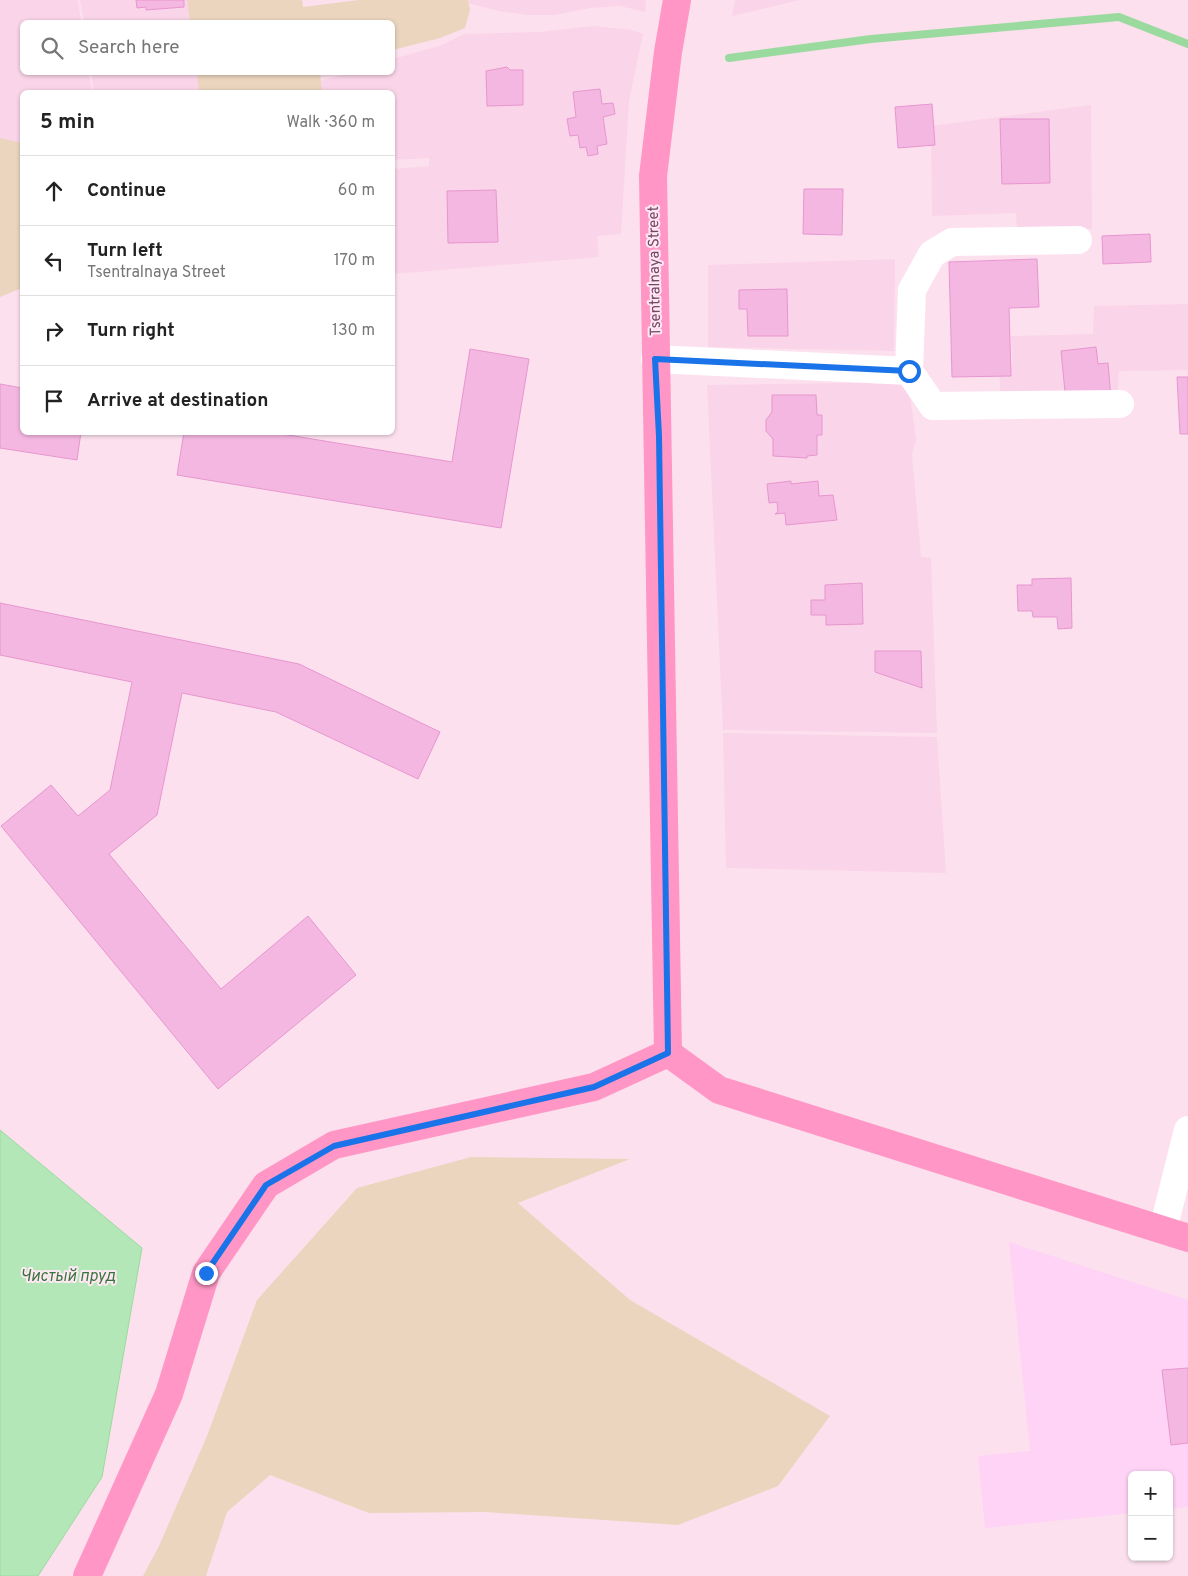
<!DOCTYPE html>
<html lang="en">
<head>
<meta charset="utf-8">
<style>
  body { margin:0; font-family:Overpass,sans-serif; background:#f6f6f6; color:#222 }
  .controls { position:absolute; right:15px; bottom:15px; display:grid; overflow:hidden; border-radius:8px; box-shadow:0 1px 4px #0004 }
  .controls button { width:45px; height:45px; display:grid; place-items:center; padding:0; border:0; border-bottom:1px solid #e0e0e0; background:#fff; color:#222; font:25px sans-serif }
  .stop { position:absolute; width:15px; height:15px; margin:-11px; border:4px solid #1a73e8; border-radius:50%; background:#fff }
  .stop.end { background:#1a73e8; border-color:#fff; box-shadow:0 1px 5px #0008 }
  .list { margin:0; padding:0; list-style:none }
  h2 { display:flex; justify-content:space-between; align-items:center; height:65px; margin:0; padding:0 20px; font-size:21px }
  h2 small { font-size:16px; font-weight:400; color:#767676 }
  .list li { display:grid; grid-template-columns:32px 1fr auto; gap:15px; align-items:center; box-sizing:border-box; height:70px; padding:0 20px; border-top:1px solid #e0e0e0 }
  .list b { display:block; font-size:19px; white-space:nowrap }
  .list p { margin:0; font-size:16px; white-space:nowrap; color:#767676 }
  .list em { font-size:16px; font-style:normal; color:#767676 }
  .icon { flex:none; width:28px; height:28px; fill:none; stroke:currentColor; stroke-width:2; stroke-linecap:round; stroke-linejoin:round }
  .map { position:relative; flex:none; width:1188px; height:1576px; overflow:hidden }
  .search { position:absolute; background:#fff; box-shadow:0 1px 4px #0004; left:20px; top:20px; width:375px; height:55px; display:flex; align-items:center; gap:12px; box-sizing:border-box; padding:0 18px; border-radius:8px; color:#767676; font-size:19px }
  .panel { position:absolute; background:#fff; box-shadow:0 1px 4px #0004; left:20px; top:90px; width:375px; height:345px; border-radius:8px }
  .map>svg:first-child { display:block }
  .residential { fill:#fad4e8 }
  .commercial { fill:#fed3f5 }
  .green { fill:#ebd5be }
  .water { fill:#b4e7b7; stroke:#9ada9f }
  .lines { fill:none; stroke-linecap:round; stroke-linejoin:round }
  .stream { stroke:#9ada9f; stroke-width:8 }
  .building { fill:#f4b7e1; stroke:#e796cf }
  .minor { stroke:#fff; stroke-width:28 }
  .major { stroke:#ff96c5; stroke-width:28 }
  .route { stroke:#1a73e8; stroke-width:6 }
  .labels { text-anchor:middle; stroke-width:4; stroke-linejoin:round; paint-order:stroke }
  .street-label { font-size:15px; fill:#754668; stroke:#ffe8f3 }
  .water-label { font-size:16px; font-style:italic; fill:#37743c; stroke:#ffe8f3 }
</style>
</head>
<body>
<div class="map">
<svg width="1188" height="1576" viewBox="0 0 1188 1576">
  <rect width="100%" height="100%" fill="#fde0ee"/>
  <path class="residential" d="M0 0H78L81 22H22V72L89 73 92 92H22V275L0 249Z
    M80 0H187L190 22H84Z
    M468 0H646L645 12 620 6 590 8 555 15H526L499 11 468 3Z
    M735 0H800L732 16Z
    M593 26 632 30 643 34 629 101 621 234 597 236 599 257 393 274V169L429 166V158L393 160 392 92H322L320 81 348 73 392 72 393 59 439 46 465 34 539 32Z
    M91 73H197L199 92H94Z
    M1091 105 1092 229H1017L1016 213 932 216 931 126Z
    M895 259 894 351 708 347V265Z
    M1188 304V370L1119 371 1117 401 1001 407 999 366 1012 365 1011 336 1093 334 1094 306Z
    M904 382 909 388 916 440 912 454 921 557 931 558 937 733 723 730 707 385Z
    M723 733 937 737 946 873 726 868Z"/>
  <path class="commercial" d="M1009 1242 1188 1300V1507L1169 1509V1475H1132V1513L985 1528 978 1456 1030 1451Z"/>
  <path class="green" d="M187 0H302L303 7 359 0H468L470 10 465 28 440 38 393 50 392 22H190Z
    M197 73H320L322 92H199Z
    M0 138 22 143V288L0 297Z
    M471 1157 630 1159 518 1203 630 1300 830 1416 778 1486 678 1525 486 1512 369 1513 270 1475 227 1512 206 1576H143L159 1546 207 1436 257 1300 357 1188Z"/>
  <path class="water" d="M0 1130 142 1248 102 1477 38 1576H0Z"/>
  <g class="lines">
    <path class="stream" d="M729 58 871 39 1119 17 1188 44"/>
  </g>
  <path class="building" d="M136 0H184V7L146 10V7L137 8Z
    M507 67 510 70H523V105L487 106 486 71Z
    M600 89 602 104 613 103 615 114 603 117 607 144 597 146 598 154 588 156 586 147 580 148 578 135 570 136 567 119 576 117 573 92Z
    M932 104 935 145 898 148 895 107Z
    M1000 119H1049L1050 183 1002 184Z
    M804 189H843L842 235 803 234Z
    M496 190 498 242 448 243 447 191Z
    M1150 234 1151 262 1103 264 1102 236Z
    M1037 259 1039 307 1009 308 1011 376 952 377 949 262Z
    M787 289 788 336H748L747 309H739V290Z
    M1096 347 1098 364 1108 363 1111 399 1066 402 1061 351Z
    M470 349 529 359 501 528 177 475 184 432H270L452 462Z
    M1177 377H1188V434H1180Z
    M0 384 22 388V432H81L77 460 0 448Z
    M772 395H816L817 415H822V435H817V455L807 456V458L773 456V439L766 431V420L772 412Z
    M791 481V484L818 481 819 496 833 495 837 520 786 525 785 513 775 514 778 512 777 502 769 503 767 484Z
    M1071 578 1072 628 1058 629 1057 617H1033L1032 611H1018L1017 585H1032V579Z
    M862 583 863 624 826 625V615H811V600H825V585Z
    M0 603 299 664 440 732 418 779 276 712 182 693 157 815 109 854 221 989 308 916 356 975 218 1089 1 826 51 785 78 816 110 790 132 682 0 655Z
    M875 651H921L922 688 875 672Z
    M1188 1368V1443L1171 1445 1162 1370Z"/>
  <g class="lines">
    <path class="minor" d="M655 359 909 371 933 406 1120 404
      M909 371 912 290 932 254 952 242 1078 240
      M1163 1230 1188 1130"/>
    <path class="major" d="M668 1053 653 176 668 52 677 0
      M668 1053 719 1090 1188 1238
      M87 1576 169 1394 206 1273 266 1185 334 1145 594 1087 668 1053"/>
  </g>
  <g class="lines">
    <path class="route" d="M206 1273 266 1185 334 1146 594 1087 668 1053 659 436 655 359 909 371"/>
  </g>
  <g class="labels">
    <g class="street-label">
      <text transform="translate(654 271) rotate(-91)" y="5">Tsentralnaya Street</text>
    </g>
    <g class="water-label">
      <text x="68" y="1281">Чистый пруд</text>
    </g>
  </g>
</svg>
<div class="controls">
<button>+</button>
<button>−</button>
</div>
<div class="stop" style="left:909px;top:371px"></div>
<div class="stop end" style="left:206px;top:1273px"></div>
<div class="search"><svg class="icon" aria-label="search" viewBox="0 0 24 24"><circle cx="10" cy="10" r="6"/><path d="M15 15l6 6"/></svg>Search here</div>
<section class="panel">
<h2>5 min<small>Walk · 360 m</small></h2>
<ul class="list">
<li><svg class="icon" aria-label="ahead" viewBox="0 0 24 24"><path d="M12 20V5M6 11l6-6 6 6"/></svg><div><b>Continue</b></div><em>60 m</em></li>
<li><svg class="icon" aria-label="left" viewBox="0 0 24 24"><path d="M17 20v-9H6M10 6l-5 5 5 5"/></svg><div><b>Turn left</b><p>Tsentralnaya Street</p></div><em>170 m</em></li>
<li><svg class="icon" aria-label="right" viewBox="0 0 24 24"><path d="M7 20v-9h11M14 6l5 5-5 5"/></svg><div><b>Turn right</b></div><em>130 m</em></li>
<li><svg class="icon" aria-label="arrive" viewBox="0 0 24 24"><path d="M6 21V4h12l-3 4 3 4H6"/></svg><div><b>Arrive at destination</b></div></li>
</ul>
</section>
</div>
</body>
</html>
